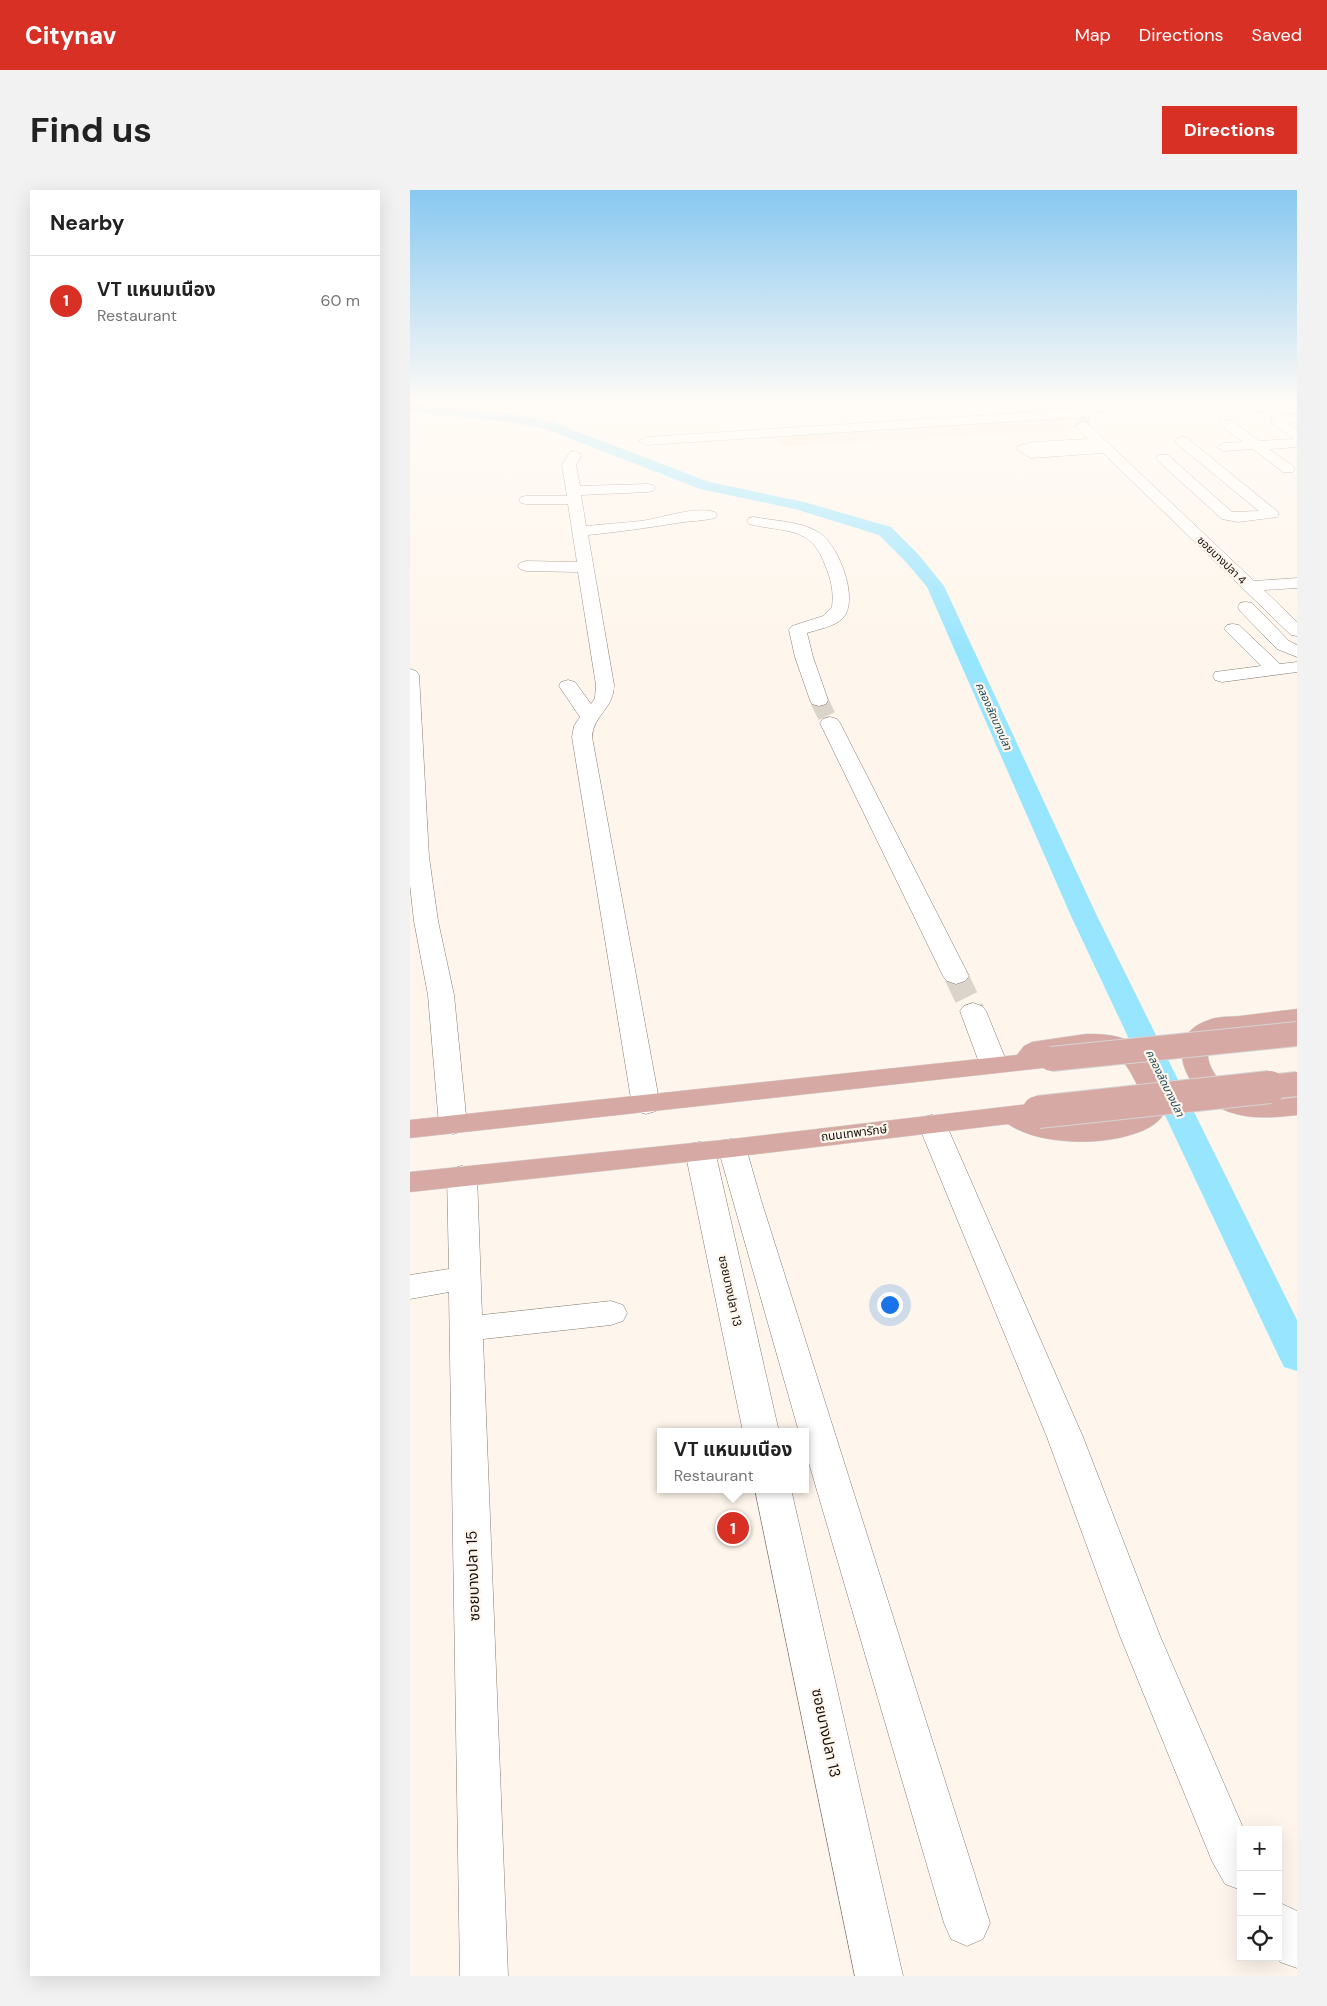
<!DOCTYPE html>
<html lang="en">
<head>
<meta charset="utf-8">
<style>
  body { margin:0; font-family:"DM Sans","Noto Sans Thai",sans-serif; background:#f2f2f2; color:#222 }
  .controls { position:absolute; right:15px; bottom:15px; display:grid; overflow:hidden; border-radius:0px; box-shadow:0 5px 20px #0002 }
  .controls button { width:45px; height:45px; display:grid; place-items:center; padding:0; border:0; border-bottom:1px solid #e0e0e0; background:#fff; color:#222; font:25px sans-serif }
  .you { position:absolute; left:479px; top:1114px; width:18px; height:18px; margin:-12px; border:4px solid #fff; border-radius:50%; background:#1a73e8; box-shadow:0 0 0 8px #1a73e833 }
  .badge { display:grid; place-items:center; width:32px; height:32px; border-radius:50%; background:#d93025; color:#fff; font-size:16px; font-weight:700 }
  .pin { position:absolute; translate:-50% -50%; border:2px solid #fff; box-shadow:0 1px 5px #0006 }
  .popup { position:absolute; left:247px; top:1238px; width:152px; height:65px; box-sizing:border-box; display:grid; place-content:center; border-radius:0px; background:#fff; filter:drop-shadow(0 1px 4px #0005); font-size:16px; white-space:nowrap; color:#767676 }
  .popup b { font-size:19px; color:#222 }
  .popup::after { content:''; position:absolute; left:50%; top:100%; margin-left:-10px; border:10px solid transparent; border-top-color:#fff }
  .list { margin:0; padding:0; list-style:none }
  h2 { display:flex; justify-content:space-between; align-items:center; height:65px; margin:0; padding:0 20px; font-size:21px }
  h2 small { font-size:16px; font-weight:400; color:#767676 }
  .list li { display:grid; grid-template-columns:32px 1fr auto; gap:15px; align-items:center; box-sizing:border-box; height:90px; padding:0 20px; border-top:1px solid #e0e0e0 }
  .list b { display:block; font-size:19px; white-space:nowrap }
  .list p { margin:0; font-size:16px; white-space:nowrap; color:#767676 }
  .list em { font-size:16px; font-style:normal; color:#767676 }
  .icon { flex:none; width:28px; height:28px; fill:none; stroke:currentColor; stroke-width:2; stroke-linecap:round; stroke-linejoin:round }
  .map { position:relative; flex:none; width:887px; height:1786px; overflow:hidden; border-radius:0px }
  header { display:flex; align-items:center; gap:30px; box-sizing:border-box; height:70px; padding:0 25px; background:#d93025; color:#fff }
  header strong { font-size:24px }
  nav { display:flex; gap:28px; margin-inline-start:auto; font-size:18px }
  .intro { display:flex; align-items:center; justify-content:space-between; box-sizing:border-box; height:120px; padding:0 30px }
  h1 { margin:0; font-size:35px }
  .button { padding:12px 22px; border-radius:0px; background:#d93025; color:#fff; font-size:18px; font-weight:700 }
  main { display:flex; gap:30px; padding:0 30px }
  aside { flex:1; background:#fff; border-radius:0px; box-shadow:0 5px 20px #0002 }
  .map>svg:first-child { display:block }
  .industrial { fill:#fde9da }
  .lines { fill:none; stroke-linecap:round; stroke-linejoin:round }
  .canal { fill:#98e5ff; fill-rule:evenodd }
  .minor-tunnel-far2 { stroke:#dbd4cb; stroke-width:14; stroke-dasharray:14 7; stroke-linecap:butt }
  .minor-tunnel-far1 { stroke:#dbd4cb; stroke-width:18; stroke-dasharray:18 9; stroke-linecap:butt }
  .minor-tunnel { stroke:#dbd4cb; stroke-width:24; stroke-dasharray:24 12; stroke-linecap:butt }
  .minor-casing { stroke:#857c72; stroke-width:1 }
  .major-casing { stroke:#d5d4d4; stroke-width:1 }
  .minor { fill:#fff; fill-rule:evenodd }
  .major { fill:#d7a9a4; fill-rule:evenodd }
  .major-bridge-far1-casing { stroke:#d5d4d4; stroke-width:26; stroke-linecap:butt }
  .major-bridge-casing { stroke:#d5d4d4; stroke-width:34; stroke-linecap:butt }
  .major-bridge-far1 { stroke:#d7a9a4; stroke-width:24 }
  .major-bridge { stroke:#d7a9a4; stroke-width:32 }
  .labels { text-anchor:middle; stroke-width:4.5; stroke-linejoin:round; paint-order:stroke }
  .far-street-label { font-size:11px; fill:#15120e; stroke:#fef6ec }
  .far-water-label { font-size:11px; font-style:italic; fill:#1a4755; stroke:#fef6ec }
  .street-label { font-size:12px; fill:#15120e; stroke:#fef6ec }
  .near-street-label { font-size:15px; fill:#15120e; stroke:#fef6ec }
</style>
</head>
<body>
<header>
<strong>Citynav</strong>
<nav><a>Map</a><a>Directions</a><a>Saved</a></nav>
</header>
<div class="intro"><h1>Find us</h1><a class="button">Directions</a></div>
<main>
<aside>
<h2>Nearby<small></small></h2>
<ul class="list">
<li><span class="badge">1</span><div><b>VT แหนมเนือง</b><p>Restaurant</p></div><em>60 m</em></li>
</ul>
</aside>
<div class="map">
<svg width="887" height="1786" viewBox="0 0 887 1786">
  <rect width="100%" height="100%" fill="#fef6ec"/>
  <path class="industrial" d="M588 211H887L670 223 685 238 369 257 362 243 603 227Z"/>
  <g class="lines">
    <path class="canal" d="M0 214 101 224 145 233 299 292 394 312 481 337 508 364 534 396 687 726 887 1130V1181L874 1177 869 1167 661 726 517 397 496 372 469 345 385 319 290 299 136 239 101 232 0 222Z"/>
    <path class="minor-tunnel-far2" d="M672 236 673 227"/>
    <path class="minor-tunnel-far1" d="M409 510 420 533"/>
    <path class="minor-tunnel" d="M546 786 563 821"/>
    <g class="minor-casing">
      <path id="minor" d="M403 211H435C428 217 413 217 404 215Z
        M747 211H815L809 215 677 222 675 226 671 227 236 255 229 251 236 247 660 220 662 216 666 215Z
        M833 211H847L856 218 854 221H846Z
        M887 224V232L877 233 887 240V257L859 259 883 276 885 279 883 282H873L843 259 814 261 807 257 814 253 833 252 811 236 810 233 811 230H821L849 251 884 249 863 234 861 230 867 226Z
        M672 232 677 233 844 391 887 388V398L854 400 887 432V446L881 445 693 263 621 268 606 259 608 256 624 252 678 249 666 236Z
        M772 247 777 248 867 321 869 324 867 327 828 332 812 329 748 271 746 268 748 265H758L822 322 849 321 767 254 765 251 767 248Z
        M165 261 172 265 166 275 170 296 238 294 243 295 245 298 243 301 238 302 171 305 176 336C195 334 213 333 231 331 253 328 284 316 305 322L307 325 305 328C293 331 279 331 267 333 237 338 208 342 178 345L204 495C204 519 183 525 182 547L250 915 246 921 236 924 226 921 222 915 162 547 164 536 170 527 149 496 151 492 158 490 165 492 181 514 185 508 186 495 168 382 116 381 110 379 108 376 110 373 116 371 167 372 158 314H116L111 313 109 310 111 307 116 306H157L152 275 160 262Z
        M344 327C364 331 390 331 408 342 428 353 450 409 433 428 424 437 409 439 397 443L403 467 418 510 416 514 409 516 402 514 400 510 385 467 379 440 382 436 413 426 422 417C424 402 421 389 415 375 401 335 374 343 339 334L337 331 339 328Z
        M836 412 842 413 879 451 887 455V467L867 459 830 421 828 417 830 413Z
        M823 434 829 435 870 474 887 472V482L812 492 805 490 803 486 805 482 851 476 814 439 817 435Z
        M0 479 6 481 9 485 19 667 28 731 44 805 57 935 53 941 43 944 33 941 29 935 18 805 4 731 0 695Z
        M420 527 427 529 430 533 559 786 555 791 546 794 537 791 533 786 410 533 413 529Z
        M563 813 572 816 576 821 598 875 594 881 584 883 574 881 570 875 550 821 554 816Z
        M522 925 532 928 536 934 673 1247 750 1446 834 1640H831V1700L815 1694 802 1671 710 1446 637 1247 508 934 512 928Z
        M322 949 332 951 336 958 351 1010 580 1733 573 1749 557 1756 541 1749 534 1733 396 1263V1242H389L308 958 312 951Z
        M290 952 300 954 305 961 369 1242H333L275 961 280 954Z
        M52 976 62 979 67 986 72 1125 201 1111 213 1115 217 1123 213 1131 201 1135 73 1149 98 1786H50L39 1102 0 1109V1085L39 1079 37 986 42 979Z
        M345 1299H381L493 1786H445Z
        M868 1712 887 1721V1778L870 1772 866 1767H868Z"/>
    </g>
    <g class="major-casing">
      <path id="major" d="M887 819V835C876 836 816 840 811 844 779 863 813 902 837 909 853 913 871 909 887 907V925C861 928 836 930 812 919 779 904 749 849 796 831 807 826 818 827 830 826 849 824 868 821 887 819Z
        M676 844C732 843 740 864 762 910 756 921 752 930 740 937 705 957 631 957 598 934L322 967 0 1002V982L322 949 628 913 638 916 642 922 638 928 632 930C659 934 719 938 734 910 711 858 705 856 649 863L654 869 651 875 641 877 0 948V930L607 865 614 856 622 852Z"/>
    </g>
    <use href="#minor" class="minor"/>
    <use href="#major" class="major"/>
    <g class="major-bridge-far1-casing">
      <path id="major-bridge-far1" d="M641 869 887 844
        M849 898 887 894"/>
    </g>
    <g class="major-bridge-casing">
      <path id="major-bridge" d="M628 922 860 897"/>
    </g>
    <use href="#major-bridge-far1" class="major-bridge-far1"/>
    <use href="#major-bridge" class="major-bridge"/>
  </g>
  <linearGradient id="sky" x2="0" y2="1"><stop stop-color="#88c8f1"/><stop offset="0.46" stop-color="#fffbf6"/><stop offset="1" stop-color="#fffbf6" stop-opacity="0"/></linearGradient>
  <rect width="887" height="461" fill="url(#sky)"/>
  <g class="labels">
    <g class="far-street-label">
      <text transform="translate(812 370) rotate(44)" y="4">ซอยบางปลา 4</text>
    </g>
    <g class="far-water-label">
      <text transform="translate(584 526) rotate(66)" y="4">คลองลัดบางปลา</text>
      <text transform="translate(755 893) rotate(64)" y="4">คลองลัดบางปลา</text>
    </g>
    <g class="street-label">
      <text transform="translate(444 943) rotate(-7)" y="4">ถนนเทพารักษ์</text>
      <text transform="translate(320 1101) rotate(78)" y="4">ซอยบางปลา 13</text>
    </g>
    <g class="near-street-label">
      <text transform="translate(63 1386) rotate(-92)" y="5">ซอยบางปลา 15</text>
      <text transform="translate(416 1543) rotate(78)" y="5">ซอยบางปลา 13</text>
    </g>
  </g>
</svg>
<div class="controls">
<button>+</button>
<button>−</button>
<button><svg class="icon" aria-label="locate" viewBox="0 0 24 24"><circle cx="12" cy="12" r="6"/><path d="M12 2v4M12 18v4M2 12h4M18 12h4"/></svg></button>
</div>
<div class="you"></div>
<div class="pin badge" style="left:323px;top:1338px">1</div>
<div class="popup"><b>VT แหนมเนือง</b>Restaurant</div>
</div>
</main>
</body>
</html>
